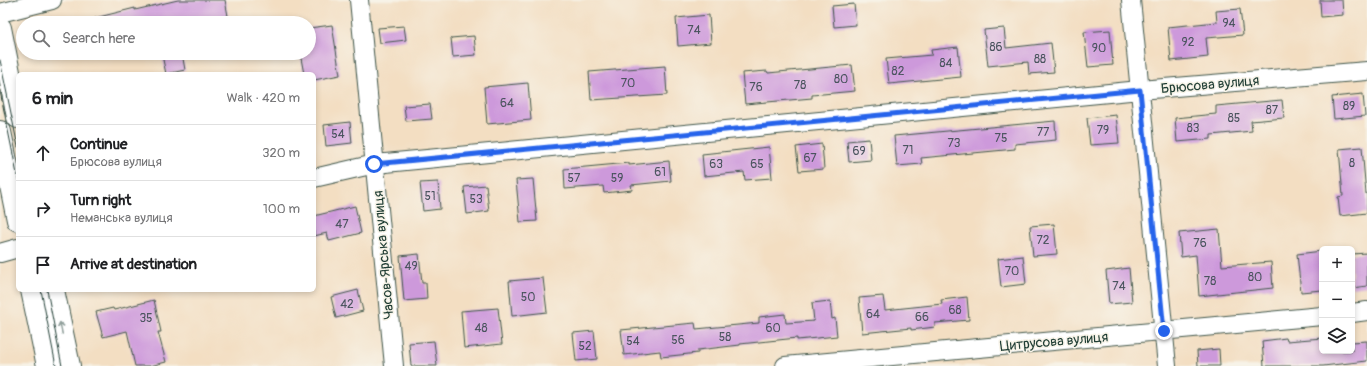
<!DOCTYPE html>
<html lang="en">
<head>
<meta charset="utf-8">
<style>
  body { margin:0; font-family:Pangolin,sans-serif; background:#f2f2f2; color:#202124 }
  .controls { position:absolute; right:12px; bottom:12px; display:grid; overflow:hidden; border-radius:6px; box-shadow:0 2px 6px #0003 }
  .controls button { width:36px; height:36px; display:grid; place-items:center; padding:0; border:0; border-bottom:1px solid #e0e0e0; background:#fff; color:#202124; font:20px sans-serif }
  .stop { position:absolute; width:12px; height:12px; margin:-9px; border:3px solid #2563eb; border-radius:50%; background:#fff }
  .stop.end { background:#2563eb; border-color:#fff; box-shadow:0 1px 4px #0008 }
  .list { margin:0; padding:0; list-style:none }
  h2 { display:flex; justify-content:space-between; align-items:center; height:52px; margin:0; padding:0 16px; font-size:17px }
  h2 small { font-size:13px; font-weight:400; color:#757577 }
  .list li { display:grid; grid-template-columns:26px 1fr auto; gap:12px; align-items:center; box-sizing:border-box; height:56px; padding:0 16px; border-top:1px solid #e0e0e0 }
  .list b { display:block; font-size:15px; white-space:nowrap }
  .list p { margin:0; font-size:13px; white-space:nowrap; color:#757577 }
  .list em { font-size:13px; font-style:normal; color:#757577 }
  .icon { flex:none; width:22px; height:22px; fill:none; stroke:currentColor; stroke-width:2; stroke-linecap:round; stroke-linejoin:round }
  .map { position:relative; flex:none; width:1367px; height:366px; overflow:hidden }
  .search { position:absolute; background:#fff; box-shadow:0 2px 6px #0003; left:16px; top:16px; width:300px; height:44px; display:flex; align-items:center; gap:10px; box-sizing:border-box; padding:0 14px; border-radius:22px; color:#757577; font-size:15px }
  .panel { position:absolute; background:#fff; box-shadow:0 2px 6px #0003; left:16px; top:72px; width:300px; height:220px; border-radius:6px }
  .map>svg:first-child { display:block }
  .building { fill:#cd99db }
  .lines { fill:none; stroke-linecap:round; stroke-linejoin:round }
  .minor-casing { stroke:#3f5549; stroke-width:20 }
  .major-casing { stroke:#3f5549; stroke-width:24 }
  .minor { stroke:#fff; stroke-width:18 }
  .major { stroke:#fff; stroke-width:22 }
  .tram { stroke:#1f3d34; stroke-width:1 }
  .oneway { stroke:#8f9e9a }
  .route { stroke:#2563eb; stroke-width:5 }
  .labels { text-anchor:middle; stroke-width:3; stroke-linejoin:round; paint-order:stroke }
  .number-label { font-size:12px; fill:#4a545e }
  .street-label { font-size:14px; fill:#1f3d34; stroke:#f7f3e8 }
</style>
</head>
<body>
<div class="map">
<svg width="1367" height="366" viewBox="0 0 1367 366">
  <rect width="100%" height="100%" fill="#f7f3e8"/>
  <filter id="ink" filterUnits="userSpaceOnUse"><feTurbulence type="fractalNoise" baseFrequency=".025" numOctaves="2"/><feDisplacementMap in="SourceGraphic" scale="8" xChannelSelector="R" yChannelSelector="G"/><feConvolveMatrix kernelMatrix="1 2 1 2 8 2 1 2 1" color-interpolation-filters="sRGB"/></filter>
  <filter id="wash" filterUnits="userSpaceOnUse"><feTurbulence type="fractalNoise" baseFrequency=".012" numOctaves="4" result="noise"/><feDisplacementMap in="SourceGraphic" scale="16" xChannelSelector="R" yChannelSelector="G"/><feGaussianBlur stdDeviation="0.9" result="paint"/><feColorMatrix in="noise" values="0 0 0 0 0 0 0 0 0 0 0 0 0 0 0 0 0 1.4 0 .05"/><feComposite in="paint" operator="in"/></filter>
  <g filter="url(#wash)">
    <rect width="100%" height="100%" fill="#f3dec2"/>
    <g id="blocks">
      <path class="building" d="M178 0H225L228 16 195 23H96L95 18 135 8V10Z
        M1320 0H1342L1343 15 1321 17Z
        M854 4 856 25 834 27 832 6Z
        M1240 9 1243 35 1206 38 1208 57 1171 61 1168 27 1217 22 1216 11Z
        M709 15 711 43 678 46 676 18Z
        M332 25 340 75 314 80V74H304L300 53H309V28Z
        M404 26 406 40 380 43 378 28Z
        M1004 28 1006 48 1051 43 1054 72 1029 74 1028 62 988 66 984 30Z
        M1110 30 1113 65 1088 67 1084 32Z
        M474 36 476 55 453 57 451 38Z
        M958 47 961 77 889 84 886 59 932 55 931 50Z
        M169 53H182L185 70 166 74 162 55Z
        M852 65 855 91 812 95V98L745 104 742 73 767 71 768 73Z
        M665 66 667 95 591 100 589 72Z
        M528 83 531 120 487 124 484 87Z
        M1363 94 1365 116 1334 119 1332 97Z
        M1282 100 1284 118 1251 121 1252 131 1211 135V139L1177 142 1175 118 1216 114V106Z
        M430 104 432 119 406 121 404 106Z
        M1116 115 1119 143 1090 145 1087 118Z
        M1055 121 1056 140 1015 144V149L921 158 922 164 897 166 894 136Z
        M350 122 352 143 326 146 324 125Z
        M869 139 871 160 849 162 847 141Z
        M822 144 824 169 799 171 796 147Z
        M769 147 772 178 745 180 744 172 704 176 702 154Z
        M1362 147 1366 194H1367V213L1340 216 1338 197 1343 196 1339 149Z
        M669 161 671 181 631 185 632 190 604 193 603 186 565 189 564 169 629 163V165Z
        M533 179 537 221 520 222 516 180Z
        M438 182 440 209 423 211 420 183Z
        M486 185 489 211 467 214 464 187Z
        M355 206 361 233 329 241 327 233 314 236V216Z
        M1054 224 1057 254 1033 256 1030 226Z
        M1219 229 1222 266 1271 262 1273 288 1199 296 1196 255 1181 257 1179 233Z
        M1322 251V290L1301 292 1297 254Z
        M1367 253V286L1352 288V254Z
        M419 254 422 283H426L427 299 404 301 400 256Z
        M1023 256 1026 284 1001 287 998 259Z
        M1129 268 1132 302 1109 304 1106 271Z
        M543 278 547 312 512 316 509 281Z
        M358 290 363 311 336 318 331 297Z
        M883 296 885 310 942 304 941 300 967 297 969 320 935 323V327L911 330V328L862 333 859 298Z
        M154 300 161 332H158L166 362 150 366H135L127 331 103 337 96 312 113 308 114 310Z
        M830 301 832 319 835 318 837 336 797 340V338L740 344V345L698 350V353L661 357 660 351 624 355 621 330 695 323 696 329 759 323V317L785 314 786 323 814 321 812 303Z
        M498 308 502 344 464 348 461 311Z
        M594 331 597 359 576 361 573 333Z
        M1286 338 1287 341 1322 338V351H1352V342L1367 341V361L1323 366H1264L1262 341Z
        M434 341 437 366H411L409 343Z
        M1219 349 1220 366H1198L1197 351Z"/>
    </g>
  </g>
  <g filter="url(#ink)">
    <use href="#blocks" fill-opacity="0" stroke="#3f5549" stroke-width="1"/>
    <g class="lines">
      <g class="minor-casing">
        <path id="minor" d="M359 0 394 366
          M1131 0 1167 366
          M0 13 52 0
          M314 178 375 164 1140 90 1367 71
          M0 253 18 248
          M1352 313 1367 311
          M785 366 1322 316"/>
      </g>
      <g class="major-casing">
        <path id="major" d="M0 28 18 117
          M0 132 18 220
          M32 290 48 366
          M53 290 69 366"/>
      </g>
      <use href="#minor" class="minor"/>
      <use href="#major" class="major"/>
      <path class="tram" d="M0 60 18 147
        M0 91 18 179
        M41 290 56 366
        M47 290 62 366"/>
    </g>
    <defs><path id="oneway-shaft" d="M-6 0H5M1.5-3L5.5 0L1.5 3" fill="none" stroke-width="1.6" stroke-linecap="round" stroke-linejoin="round"/></defs>
    <use class="oneway" href="#oneway-shaft" transform="translate(61 328) rotate(-102)"/>
  </g>
  <g class="lines" filter="url(#ink)">
    <path class="route" d="M374 164 1140 90 1164 331"/>
  </g>
  <g class="labels">
    <g class="number-label">
      <text x="1229" y="27">94</text>
      <text x="694" y="34">74</text>
      <text x="1188" y="46">92</text>
      <text x="996" y="51">86</text>
      <text x="1099" y="52">90</text>
      <text x="1040" y="63">88</text>
      <text x="946" y="67">84</text>
      <text x="898" y="75">82</text>
      <text x="841" y="83">80</text>
      <text x="628" y="87">70</text>
      <text x="800" y="89">78</text>
      <text x="756" y="91">76</text>
      <text x="507" y="107">64</text>
      <text x="1349" y="110">89</text>
      <text x="1272" y="114">87</text>
      <text x="1234" y="122">85</text>
      <text x="1193" y="132">83</text>
      <text x="1103" y="134">79</text>
      <text x="1043" y="136">77</text>
      <text x="338" y="138">54</text>
      <text x="1001" y="142">75</text>
      <text x="954" y="147">73</text>
      <text x="908" y="154">71</text>
      <text x="859" y="155">69</text>
      <text x="810" y="162">67</text>
      <text x="1352" y="167">8</text>
      <text x="716" y="168">63</text>
      <text x="757" y="168">65</text>
      <text x="660" y="176">61</text>
      <text x="574" y="182">57</text>
      <text x="617" y="182">59</text>
      <text x="430" y="200">51</text>
      <text x="476" y="203">53</text>
      <text x="342" y="228">47</text>
      <text x="1043" y="244">72</text>
      <text x="1200" y="247">76</text>
      <text x="411" y="270">49</text>
      <text x="1012" y="275">70</text>
      <text x="1255" y="281">80</text>
      <text x="1210" y="285">78</text>
      <text x="1119" y="290">74</text>
      <text x="528" y="301">50</text>
      <text x="347" y="308">42</text>
      <text x="955" y="314">68</text>
      <text x="873" y="318">64</text>
      <text x="922" y="321">66</text>
      <text x="146" y="322">35</text>
      <text x="481" y="332">48</text>
      <text x="773" y="332">60</text>
      <text x="725" y="341">58</text>
      <text x="678" y="344">56</text>
      <text x="633" y="345">54</text>
      <text x="585" y="350">52</text>
    </g>
    <g class="street-label">
      <text transform="translate(1210 84) rotate(-5)" y="5">Брюсова вулиця</text>
      <text transform="translate(383 255) rotate(-95)" y="5">Часов-Ярська вулиця</text>
      <text transform="translate(1054 341) rotate(-5)" y="5">Цитрусова вулиця</text>
    </g>
  </g>
</svg>
<div class="controls">
<button>+</button>
<button>−</button>
<button><svg class="icon" aria-label="layers" viewBox="0 0 24 24"><path d="M12 4l9 5-9 5-9-5zM3 14l9 5 9-5"/></svg></button>
</div>
<div class="stop" style="left:374px;top:164px"></div>
<div class="stop end" style="left:1164px;top:331px"></div>
<div class="search"><svg class="icon" aria-label="search" viewBox="0 0 24 24"><circle cx="10" cy="10" r="6"/><path d="M15 15l6 6"/></svg>Search here</div>
<section class="panel">
<h2>6 min<small>Walk · 420 m</small></h2>
<ul class="list">
<li><svg class="icon" aria-label="ahead" viewBox="0 0 24 24"><path d="M12 20V5M6 11l6-6 6 6"/></svg><div><b>Continue</b><p>Брюсова вулиця</p></div><em>320 m</em></li>
<li><svg class="icon" aria-label="right" viewBox="0 0 24 24"><path d="M7 20v-9h11M14 6l5 5-5 5"/></svg><div><b>Turn right</b><p>Неманська вулиця</p></div><em>100 m</em></li>
<li><svg class="icon" aria-label="arrive" viewBox="0 0 24 24"><path d="M6 21V4h12l-3 4 3 4H6"/></svg><div><b>Arrive at destination</b></div></li>
</ul>
</section>
</div>
</body>
</html>
